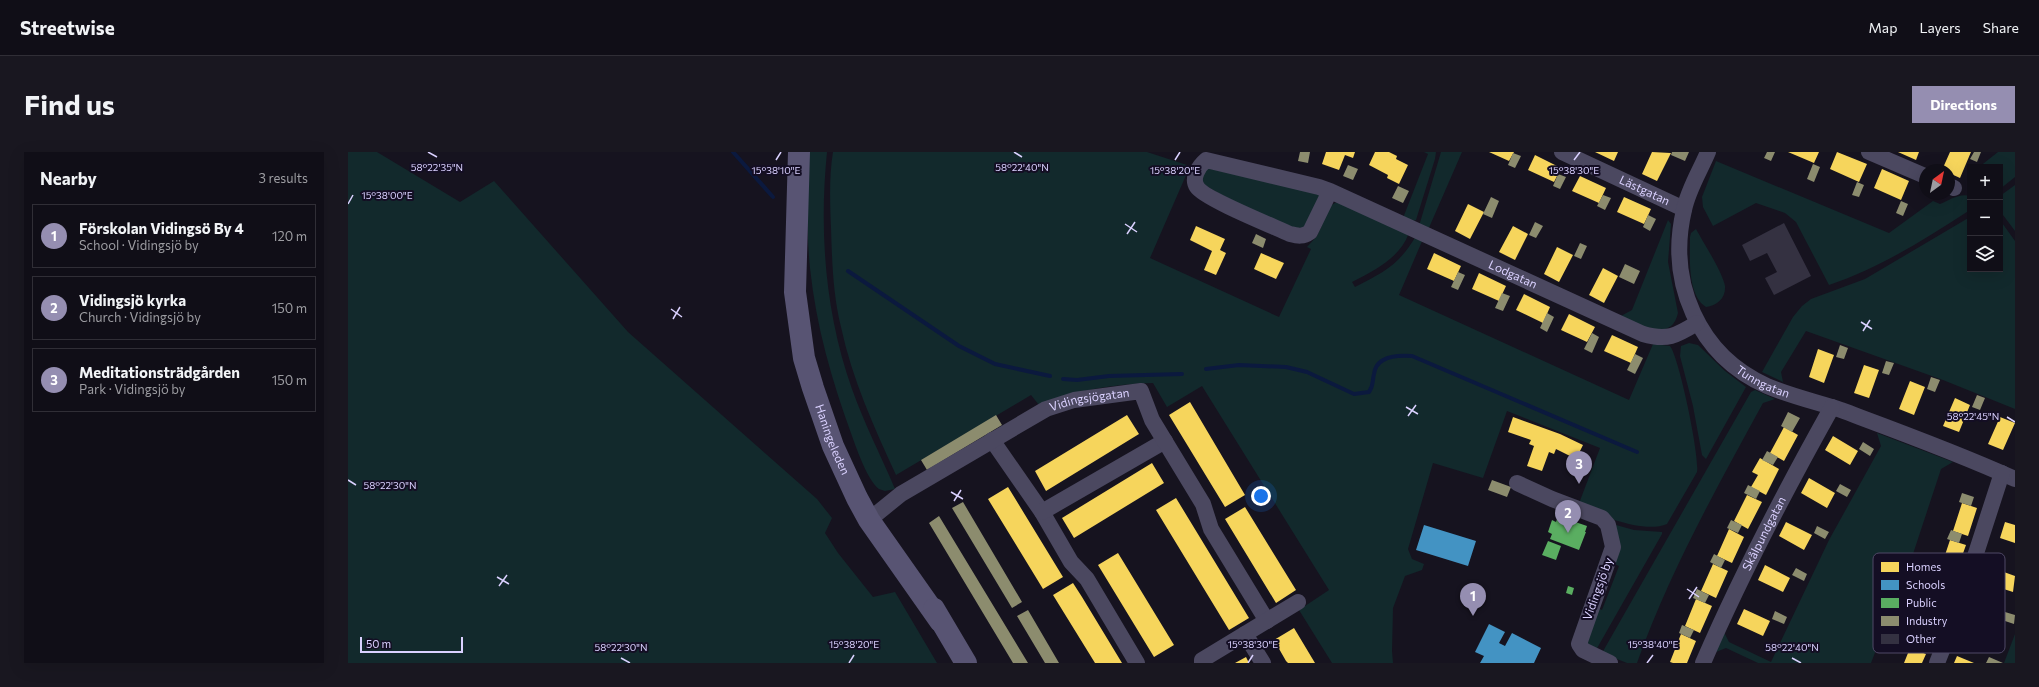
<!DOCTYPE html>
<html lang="en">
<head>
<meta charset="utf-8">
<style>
  body { margin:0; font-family:Commissioner,sans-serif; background:#191720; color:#f1f3f6 }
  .controls { position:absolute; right:12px; top:12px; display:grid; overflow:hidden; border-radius:0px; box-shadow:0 4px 16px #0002 }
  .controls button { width:36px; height:36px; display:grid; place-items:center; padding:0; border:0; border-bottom:1px solid #302e36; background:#100e17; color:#f1f3f6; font:20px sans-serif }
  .compass { position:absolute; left:1571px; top:12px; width:36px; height:36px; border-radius:50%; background:#100e17; box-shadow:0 4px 16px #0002; rotate:33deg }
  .scale { position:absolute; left:12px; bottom:10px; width:103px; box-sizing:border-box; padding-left:4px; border:2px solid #dad1ff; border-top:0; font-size:11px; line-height:14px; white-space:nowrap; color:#dad1ff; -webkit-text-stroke:3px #140e24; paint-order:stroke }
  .you { position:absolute; left:913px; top:344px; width:14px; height:14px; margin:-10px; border:3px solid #fff; border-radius:50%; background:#1a73e8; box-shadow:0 0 0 6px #1a73e833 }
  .badge { display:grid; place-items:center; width:26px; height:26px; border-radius:50%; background:#958eb1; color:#fff; font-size:13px; font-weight:700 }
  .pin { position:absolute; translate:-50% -33px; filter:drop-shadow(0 1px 2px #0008) }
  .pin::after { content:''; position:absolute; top:21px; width:14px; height:12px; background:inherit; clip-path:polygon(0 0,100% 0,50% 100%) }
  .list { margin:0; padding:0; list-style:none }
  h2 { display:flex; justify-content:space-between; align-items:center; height:52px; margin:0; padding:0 16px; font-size:17px }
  h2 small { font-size:13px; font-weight:400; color:#9c9ca1 }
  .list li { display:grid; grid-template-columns:26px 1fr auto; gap:12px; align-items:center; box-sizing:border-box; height:64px; margin:0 8px 8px; padding:0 8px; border:1px solid #302e36; border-radius:0px }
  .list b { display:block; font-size:15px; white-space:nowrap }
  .list p { margin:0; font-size:13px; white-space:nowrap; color:#9c9ca1 }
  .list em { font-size:13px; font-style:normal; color:#9c9ca1 }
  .icon { flex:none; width:22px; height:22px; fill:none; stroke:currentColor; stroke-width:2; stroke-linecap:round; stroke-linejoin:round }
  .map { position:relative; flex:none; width:1667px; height:511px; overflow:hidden; border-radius:0px }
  header { display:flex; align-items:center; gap:24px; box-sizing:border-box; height:56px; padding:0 20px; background:#100e17; border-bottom:1px solid #302e36 }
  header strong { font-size:19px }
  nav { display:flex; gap:22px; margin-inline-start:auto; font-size:14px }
  .intro { display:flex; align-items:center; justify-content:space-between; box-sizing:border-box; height:96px; padding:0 24px }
  h1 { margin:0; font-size:28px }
  .button { padding:10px 18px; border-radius:0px; background:#958eb1; color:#fff; font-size:14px; font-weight:700 }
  main { display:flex; gap:24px; padding:0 24px }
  aside { flex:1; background:#100e17; border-radius:0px; box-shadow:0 4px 16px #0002 }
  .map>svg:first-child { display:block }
  .green { fill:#12292c }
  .homes { fill:#f6d55c }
  .schools { fill:#4393c3 }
  .public { fill:#5aae61 }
  .industry { fill:#8c8c6e }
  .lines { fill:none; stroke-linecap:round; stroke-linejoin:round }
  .stream { stroke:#0b193e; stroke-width:4 }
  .building { fill:#343141 }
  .minor { stroke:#4b4860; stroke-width:16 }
  .secondary { stroke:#585473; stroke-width:22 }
  .ticks { fill:none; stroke:#dad1ff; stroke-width:1.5 }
  .labels { text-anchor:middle; stroke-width:4; stroke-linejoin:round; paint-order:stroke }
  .street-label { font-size:12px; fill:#dad1ff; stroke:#140e24 }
  .key { fill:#140e24; stroke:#4f4866; stroke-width:1 }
  .key-label { font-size:11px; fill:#dad1ff }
  .ticks-label { font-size:10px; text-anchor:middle; fill:#dad1ff; stroke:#140e24; stroke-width:4; stroke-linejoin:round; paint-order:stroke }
</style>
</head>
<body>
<header>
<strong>Streetwise</strong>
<nav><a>Map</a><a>Layers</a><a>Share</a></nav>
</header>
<div class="intro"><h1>Find us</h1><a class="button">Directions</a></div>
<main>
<aside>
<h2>Nearby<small>3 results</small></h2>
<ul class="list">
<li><span class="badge">1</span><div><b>Förskolan Vidingsö By 4</b><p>School · Vidingsjö by</p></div><em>120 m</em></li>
<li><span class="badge">2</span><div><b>Vidingsjö kyrka</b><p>Church · Vidingsjö by</p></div><em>150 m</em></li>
<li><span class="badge">3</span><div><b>Meditationsträdgården</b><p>Park · Vidingsjö by</p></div><em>150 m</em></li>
</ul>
</aside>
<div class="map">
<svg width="1667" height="511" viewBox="0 0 1667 511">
  <rect width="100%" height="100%" fill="#16131f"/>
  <path class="green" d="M0 0H29L112 50 146 29 280 180 469 347 484 366 477 381 490 401 525 445 547 440 589 511H0Z
    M461 0H479C471 79 477 161 504 237 516 271 533 304 547 337L537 339 531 337C520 329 509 298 504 284 484 229 468 174 462 116 458 77 460 38 461 0Z
    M485 0H799L842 14 802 106 931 165 963 97 959 95 969 84 982 54 987 51 992 50 1061 81C1051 107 1027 118 1004 130L1007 135C1036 120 1051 113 1068 84L1075 87 1051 143 1281 248 1305 192 1322 194C1331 205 1352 305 1349 320L1319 372C1295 382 1252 363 1230 354L1252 296 1159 259 1135 326 1085 311 1060 397 1064 407 1076 412 1074 418 1057 424 1045 456 1044 499 1045 511H984L951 458 981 438 854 234 819 255 805 231C767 232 727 238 691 253L683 243 548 323C526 275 504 227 493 175 485 143 484 109 483 76 482 51 481 24 485 0Z
    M1076 0H1088L1087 7 1068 68 1065 69 1055 66 1080 2Z
    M1093 0H1114L1080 78 1071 74Z
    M1650 0H1667V25L1652 37V15H1631Z
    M1368 9 1541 81 1585 49 1592 52C1602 48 1611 41 1622 44V58C1577 87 1532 116 1481 133L1448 70 1437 61 1408 51 1365 74 1355 55 1354 45Z
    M859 16 971 42C972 50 969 55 966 62 963 68 961 73 954 76 941 82 871 41 856 33L854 26Z
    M1667 33V79L1652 59V44Z
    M1622 65V117H1652V68L1667 89V257L1595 228 1458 179 1433 220 1435 230 1414 220 1445 165 1454 154 1463 147 1517 127Z
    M1320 68 1323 72 1320 110 1330 161C1323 192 1290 172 1271 165L1284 158Z
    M1348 77C1355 90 1375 121 1377 134 1378 146 1369 154 1358 155 1339 143 1342 105 1342 85L1343 81Z
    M1341 191 1350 193 1377 219 1398 235 1358 307 1354 303 1345 254 1332 204 1333 194Z
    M1407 238 1427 247 1415 251C1369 335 1321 421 1289 511H1279L1254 501 1403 240Z
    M1529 281 1605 310 1593 317 1565 402 1523 511H1410L1378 496 1368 500 1376 480 1381 490 1423 510 1481 388 1533 294Z
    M1268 373 1286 378 1314 380V382L1248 498 1239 491 1250 456 1254 458 1271 414 1264 411Z
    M1667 482V511H1656Z"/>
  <path class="homes" d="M978 0H1007L1005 6 997 3 991 18 974 12Z
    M1027 0H1041L1049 4 1048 7 1060 13 1051 32 1039 26 1040 23 1021 13Z
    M1141 0H1166L1161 9Z
    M1247 0H1270L1266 9Z
    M1304 0 1323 1 1309 29 1294 22Z
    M1440 0H1471L1466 11Z
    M1489 0 1519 12 1511 30 1482 17Z
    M1550 0H1571L1568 8Z
    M1602 0H1623L1612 26 1601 21V18H1594Z
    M1187 3 1213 16 1206 30 1180 18Z
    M1534 17 1561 29 1553 48 1526 36Z
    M1232 24 1258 36 1251 51 1224 39Z
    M1276 45 1303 57 1296 72 1269 60Z
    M1120 52 1136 60 1122 87 1107 79Z
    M848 74 877 87 872 98 878 101 868 123 856 118 864 99 842 88Z
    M1165 74 1180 82 1167 108 1151 100Z
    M1209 95 1225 103 1211 130 1196 122Z
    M913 101 936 111 928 127 906 117Z
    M1086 101 1113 114 1106 129 1079 117Z
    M1255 116 1270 124 1256 151 1241 143Z
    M1131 121 1158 134 1151 149 1124 137Z
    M1176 142 1202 155 1195 171 1168 158Z
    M1221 162 1247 175 1239 190 1213 178Z
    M1264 183 1290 195 1283 211 1256 199Z
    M1470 197 1486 203 1476 231 1461 225Z
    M1516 213 1531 218 1521 246 1506 241Z
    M1562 229 1577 235 1566 263 1551 257Z
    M1607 246 1622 253 1611 280 1595 274Z
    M842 250 897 343 877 355 821 263Z
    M779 263 791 282 698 339 687 319Z
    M1165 265 1212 282 1235 293 1228 307 1208 297 1206 302 1201 300 1194 319 1179 314 1186 294 1181 292 1183 288 1160 280Z
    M1652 265 1667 271 1655 298 1640 292Z
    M1436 275 1450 283 1436 309 1422 301Z
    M1485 284 1510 299 1502 313 1477 298Z
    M1412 306 1431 317 1418 343 1403 335 1410 323 1404 320Z
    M804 311 816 331 726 386 714 366Z
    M1461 326 1487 341 1479 356 1453 341Z
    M660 335 715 425 695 437 640 347Z
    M1399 343 1414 350 1400 377 1386 369Z
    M828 346 901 466 881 478 808 358Z
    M1614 351 1629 356 1620 384 1605 379Z
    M897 355 948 438 928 451 877 367Z
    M1438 370 1464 383 1456 398 1431 384Z
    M1657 370 1667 373V391L1652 386Z
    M1381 377 1396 385 1384 411 1369 404Z
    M1602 388 1618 393 1608 421 1593 415Z
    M770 401 826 493 806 505 750 413Z
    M1365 412 1380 419 1368 446 1353 439Z
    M1417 413 1442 426 1435 440 1410 428Z
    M1642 415 1667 424 1665 440 1637 431Z
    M725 431 734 445 774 511H747L705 443Z
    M1348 447 1364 454 1352 481 1337 474Z
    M1396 457 1422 469 1415 484 1389 472Z
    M946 476 967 511H940L938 509 926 488Z
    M1333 482 1348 489 1339 511H1325L1322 510Z
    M1562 496 1578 502 1574 511H1556Z
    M1609 504 1626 511H1606Z
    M898 505 901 511H887Z"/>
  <path class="schools" d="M1076 373 1128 389 1120 414 1068 398Z
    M1141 472 1157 480 1151 491 1157 494 1164 481 1193 496 1186 511H1132L1136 504 1127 500Z"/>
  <path class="public" d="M1210 364 1239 374 1237 380H1238L1231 398 1202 387 1204 382 1200 380 1204 368 1208 370Z
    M1200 389 1213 394 1208 408 1194 403Z
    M1220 434 1226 436 1224 443 1218 441Z"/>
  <path class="industry" d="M952 0H962L960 11 950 9Z
    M1324 0H1341L1337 9 1323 3Z
    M1419 0H1427L1423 9 1416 6Z
    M1626 0H1633L1629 10 1622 7Z
    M1165 1 1173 4 1167 16 1160 13Z
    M1465 12 1472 15 1466 30 1459 27Z
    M1000 13 1010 17 1005 28 995 24Z
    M1210 22 1218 25 1212 37 1205 34Z
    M1509 30 1516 33 1511 45 1504 43Z
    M1050 34 1061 39 1055 51 1044 46Z
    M1255 43 1263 46 1257 58 1249 54Z
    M1143 45 1151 49 1144 66 1135 62Z
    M1553 49 1560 52 1555 64 1548 61Z
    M1300 63 1308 67 1302 79 1295 75Z
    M1187 70 1195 74 1188 86 1181 83Z
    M908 82 918 87 915 96 904 91Z
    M1232 91 1239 94 1233 107 1226 104Z
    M1277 112 1292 119 1286 132 1271 125Z
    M1110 120 1117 123 1110 138 1103 135Z
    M1154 141 1162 144 1155 159 1147 156Z
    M1199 161 1206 165 1199 180 1192 176Z
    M1244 181 1251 185 1244 201 1236 197Z
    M1492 193 1500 196 1496 207 1488 205Z
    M1287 202 1295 206 1287 222 1279 218Z
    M1538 209 1546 211 1541 223 1534 221Z
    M1583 225 1592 228 1587 240 1579 237Z
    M1629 243 1637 246 1632 258 1624 255Z
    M1440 260 1452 266 1444 280 1433 274Z
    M648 263 654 273 579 318 573 308Z
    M1515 290 1526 297 1522 304 1511 297Z
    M1419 299 1430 305 1425 313 1414 308Z
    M1144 328 1163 335 1159 345 1140 338Z
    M1492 332 1503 338 1499 345 1488 339Z
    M1400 333 1412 339 1408 347 1396 341Z
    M1614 341 1626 345 1623 354 1611 350Z
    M615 350 674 450 664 456 604 356Z
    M591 364 680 511H665L581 371Z
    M1383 368 1394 373 1390 381 1379 376Z
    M1469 374 1481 380 1477 387 1466 381Z
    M1603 378 1614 382 1611 391 1599 387Z
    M1366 402 1377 408 1373 416 1362 410Z
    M1448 416 1459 422 1456 429 1444 423Z
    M1349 437 1361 443 1357 451 1345 446Z
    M680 458 711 511H697L669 464Z
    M1427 459 1439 465 1436 472 1424 467Z
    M1657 460 1667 463 1666 472 1654 468Z
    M1334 473 1346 478 1342 486 1331 481Z
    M1641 505 1655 511H1638Z"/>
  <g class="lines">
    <path class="stream" d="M385 0 425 45
      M500 119 611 194 647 212 702 224
      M858 217 891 213 938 215 959 220 1006 242 1021 240C1026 233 1024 229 1026 222 1028 204 1050 203 1064 204L1289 300
      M715 227 729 228 761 224 834 222"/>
  </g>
  <path class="building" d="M1436 71 1463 124 1426 143 1417 126 1429 120 1419 101 1402 109 1394 93Z"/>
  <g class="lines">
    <g class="minor">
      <path id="s1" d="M1214 0 1336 57"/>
      <path id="s2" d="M1360 0C1352 19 1340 38 1336 58 1319 130 1350 203 1419 234 1442 244 1469 250 1493 258 1552 280 1610 301 1667 327"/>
      <path d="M1521 0 1577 24"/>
      <path d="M1601 34 1606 36"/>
      <path id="s3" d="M982 39 962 80C955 85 950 84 942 82 927 75 855 46 849 35 843 26 851 14 858 8L971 35 982 39 1295 182C1319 189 1328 184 1349 171"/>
      <path d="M644 288 694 360 723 410 739 427 789 511"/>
      <path d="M1169 331 1204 347 1254 366 1260 373 1265 395 1231 492 1235 498 1262 511"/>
      <path d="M694 360 817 289"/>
      <path id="s4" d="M521 368 553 342 698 257 726 248 793 239 804 268 855 352 863 377 919 469"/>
      <path d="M897 482 915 511"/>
      <path d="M854 511V508L950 450"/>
      <path id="s5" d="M1355 511C1393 423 1437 339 1484 255"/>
      <path d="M1589 511 1608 463 1654 321"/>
    </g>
    <g class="secondary">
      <path id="s6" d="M451 0 447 140 456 206 465 236 485 294 509 346 521 368 592 469"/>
      <path d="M586 457 618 511"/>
    </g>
  </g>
  <path class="ticks" d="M80 0 89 5M666 0 674 5M428 8 433 0M827 8 832 0M1226 8 1232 0M0 52 5 43M777 72 789 80M779 82 787 70M323 157 334 165M325 167 332 155M1513 170 1524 177M1515 179 1522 168M1058 255 1070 262M1060 264 1068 253M1659 265 1667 270M0 328 8 333M603 340 615 347M606 349 613 338M149 425 161 432M151 434 159 423M1339 437 1351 445M1341 447 1349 435M273 506 282 511M1444 506 1453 511M501 511 506 503M900 511 905 503M1299 511 1305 503"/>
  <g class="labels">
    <g class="street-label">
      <text dy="4" stroke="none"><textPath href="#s1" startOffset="91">Lästgatan</textPath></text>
      <text dy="4" stroke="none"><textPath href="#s3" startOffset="531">Lodgatan</textPath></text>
      <text dy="4" stroke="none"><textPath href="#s2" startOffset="269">Tunngatan</textPath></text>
      <text dy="4" stroke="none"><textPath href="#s4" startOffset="254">Vidingsjögatan</textPath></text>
      <text dy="4" stroke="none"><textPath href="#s6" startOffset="293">Haningeleden</textPath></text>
      <text dy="4" stroke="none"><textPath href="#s5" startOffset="143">Skålpundgatan</textPath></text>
      <text transform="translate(1250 437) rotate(-70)" y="4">Vidingsjö by</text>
    </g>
  </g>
  <rect x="1525" y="401" width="132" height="100" rx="6" class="key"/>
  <rect x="1533" y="410" width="18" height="10" fill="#f6d55c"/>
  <rect x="1533" y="428" width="18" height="10" fill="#4393c3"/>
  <rect x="1533" y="446" width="18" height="10" fill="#5aae61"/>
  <rect x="1533" y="464" width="18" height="10" fill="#8c8c6e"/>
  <rect x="1533" y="482" width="18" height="10" fill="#343141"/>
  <g class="key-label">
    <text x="1558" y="419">Homes</text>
    <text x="1558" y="437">Schools</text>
    <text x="1558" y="455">Public</text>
    <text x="1558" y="473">Industry</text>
    <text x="1558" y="491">Other</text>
  </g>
  <g class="ticks-label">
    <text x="89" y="19">58°22'35"N</text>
    <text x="674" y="19">58°22'40"N</text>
    <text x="428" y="22">15°38'10"E</text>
    <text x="827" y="22">15°38'20"E</text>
    <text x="1226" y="22">15°38'30"E</text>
    <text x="39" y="47">15°38'00"E</text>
    <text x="1625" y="268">58°22'45"N</text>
    <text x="42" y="337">58°22'30"N</text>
    <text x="506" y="496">15°38'20"E</text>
    <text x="905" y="496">15°38'30"E</text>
    <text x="1305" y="496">15°38'40"E</text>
    <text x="273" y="499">58°22'30"N</text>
    <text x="1444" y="499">58°22'40"N</text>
  </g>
</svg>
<div class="controls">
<button>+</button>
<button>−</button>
<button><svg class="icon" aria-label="layers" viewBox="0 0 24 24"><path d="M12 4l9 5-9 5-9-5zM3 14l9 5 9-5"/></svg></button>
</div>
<svg class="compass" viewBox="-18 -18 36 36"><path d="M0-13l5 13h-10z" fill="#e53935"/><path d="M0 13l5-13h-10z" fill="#9c9ca1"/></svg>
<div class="scale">50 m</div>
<div class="you"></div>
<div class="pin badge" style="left:1125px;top:464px">1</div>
<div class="pin badge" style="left:1220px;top:381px">2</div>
<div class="pin badge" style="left:1231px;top:332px">3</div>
</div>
</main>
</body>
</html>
